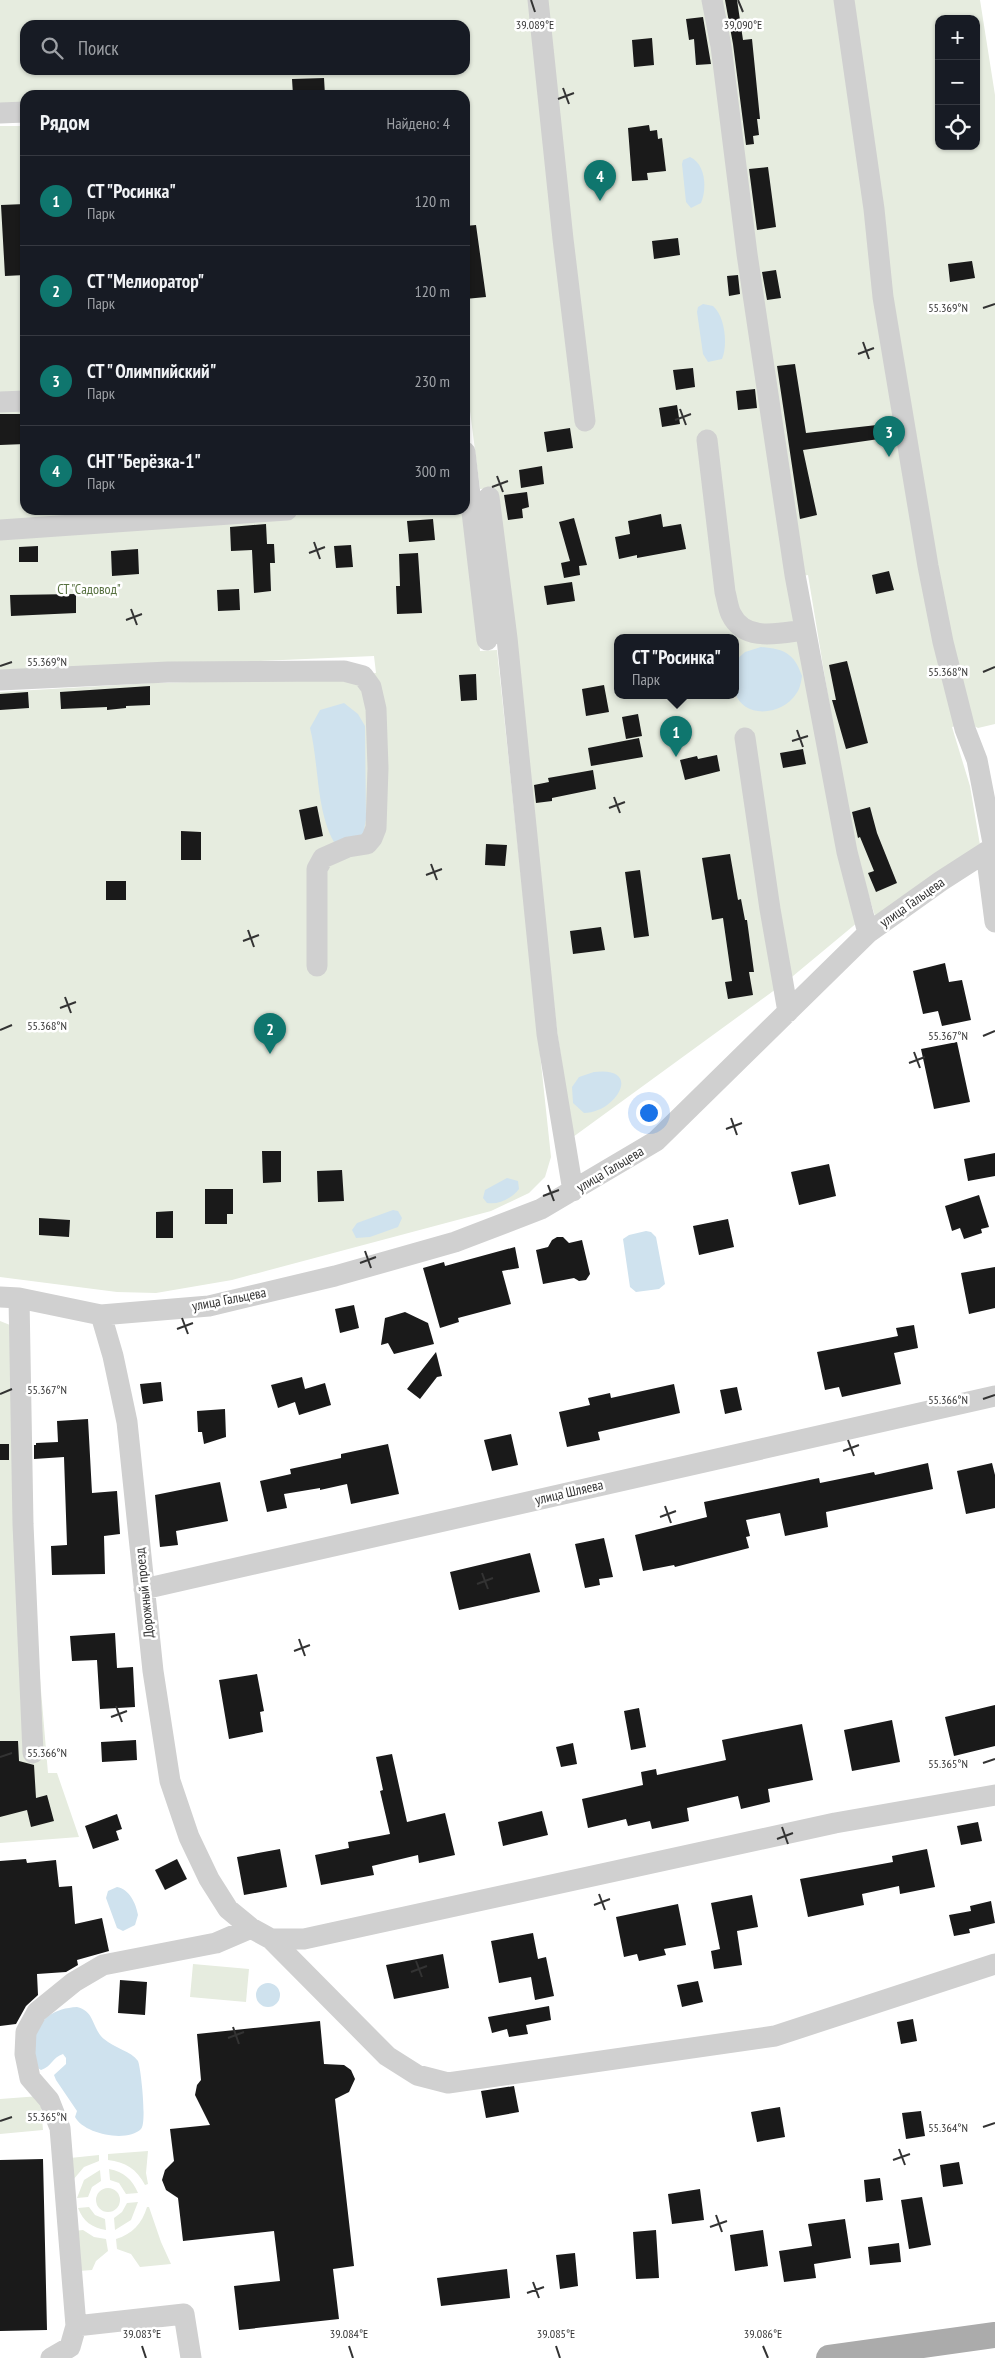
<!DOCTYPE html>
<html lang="ru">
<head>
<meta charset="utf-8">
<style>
  body { margin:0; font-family:"PT Sans Narrow",sans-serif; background:#20242c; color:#f1f3f6 }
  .controls { position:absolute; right:15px; top:15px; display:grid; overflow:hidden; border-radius:10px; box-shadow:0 1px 4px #0004 }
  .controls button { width:45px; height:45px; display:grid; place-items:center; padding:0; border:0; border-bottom:1px solid #363941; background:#171b24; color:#f1f3f6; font:25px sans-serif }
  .you { position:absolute; left:648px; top:1112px; width:18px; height:18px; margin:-12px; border:4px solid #fff; border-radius:50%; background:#1a73e8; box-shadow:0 0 0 8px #1a73e833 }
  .badge { display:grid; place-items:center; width:32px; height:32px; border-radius:50%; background:#0f766e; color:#fff; font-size:16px; font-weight:700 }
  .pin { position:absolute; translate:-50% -41px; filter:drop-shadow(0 1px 2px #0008) }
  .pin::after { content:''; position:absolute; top:26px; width:18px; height:15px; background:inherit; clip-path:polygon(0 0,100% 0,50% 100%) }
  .popup { position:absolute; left:614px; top:634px; width:125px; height:65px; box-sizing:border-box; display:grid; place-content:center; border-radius:10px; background:#171b24; filter:drop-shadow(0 1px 4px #0005); font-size:16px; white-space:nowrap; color:#9ea1a6 }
  .popup b { font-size:19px; color:#f1f3f6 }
  .popup::after { content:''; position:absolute; left:50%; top:100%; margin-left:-10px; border:10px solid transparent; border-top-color:#171b24 }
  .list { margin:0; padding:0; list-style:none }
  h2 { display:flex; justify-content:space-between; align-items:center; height:65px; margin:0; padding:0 20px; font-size:21px }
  h2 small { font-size:16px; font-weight:400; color:#9ea1a6 }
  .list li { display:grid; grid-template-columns:32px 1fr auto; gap:15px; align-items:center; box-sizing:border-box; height:90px; padding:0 20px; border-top:1px solid #363941 }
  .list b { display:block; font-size:19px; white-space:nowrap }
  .list p { margin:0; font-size:16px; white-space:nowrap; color:#9ea1a6 }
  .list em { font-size:16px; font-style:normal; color:#9ea1a6 }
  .icon { flex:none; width:28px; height:28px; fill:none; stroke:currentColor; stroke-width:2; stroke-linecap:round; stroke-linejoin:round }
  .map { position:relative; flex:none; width:995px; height:2358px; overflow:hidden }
  .search { position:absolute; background:#171b24; box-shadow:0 1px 4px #0004; left:20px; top:20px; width:450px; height:55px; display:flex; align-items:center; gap:12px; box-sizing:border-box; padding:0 18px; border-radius:15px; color:#9ea1a6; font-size:19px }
  .panel { position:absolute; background:#171b24; box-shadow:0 1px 4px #0004; left:20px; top:90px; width:450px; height:425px; border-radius:15px }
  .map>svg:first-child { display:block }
  .green { fill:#e6ecdf; fill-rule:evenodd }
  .water { fill:#cfe2ee }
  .building { fill:#1a1a1a }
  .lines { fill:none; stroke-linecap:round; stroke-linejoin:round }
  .minor { stroke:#d0d0d0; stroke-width:21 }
  .major { stroke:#ababab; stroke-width:26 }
  .ticks { fill:none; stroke:#333; stroke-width:2 }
  .labels { text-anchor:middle; stroke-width:5; stroke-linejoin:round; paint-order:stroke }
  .park-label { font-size:14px; fill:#56703f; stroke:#fff }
  .street-label { font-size:14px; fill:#333; stroke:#fff }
  .ticks-label { font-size:12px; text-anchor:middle; fill:#333; stroke:#fff; stroke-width:5; stroke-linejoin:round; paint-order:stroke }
</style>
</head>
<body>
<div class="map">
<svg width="995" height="2358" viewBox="0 0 995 2358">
  <rect width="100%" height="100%" fill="#fff"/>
  <path class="green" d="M0 0H708L858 922 787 981 573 1137 557 1031 495 488 480 489 465 372V95H437V93L396 95H25V105H0ZM25 25H465V70H25ZM617 638H735V696H617Z
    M718 0H980L995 95V724L978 728 968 723 952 727 970 786 980 845 875 916 852 841 808 575 802 576ZM939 19H976V146H939Z
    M0 126H25V510H465L480 651 497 650 551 1157 545 1177 529 1193 491 1211 232 1280 156 1293 117 1292 0 1277V692L153 683 305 679 376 673 374 656 0 672Z
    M0 1321 10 1325 48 1773H57L79 1837 0 1843Z
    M193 1964 249 1969 246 2002 190 1997Z
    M40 2096 43 2130 0 2134V2099Z
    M148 2151 146 2173 148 2184 145 2185C137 2169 125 2162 108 2160V2154Z
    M99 2155V2161L84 2167 73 2180 70 2158Z
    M109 2169C124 2172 132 2179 138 2193L126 2194 119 2183 110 2180Z
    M100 2170 101 2181 92 2187 88 2197 77 2198 84 2180Z
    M96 2200a12 12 0 1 1 24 0a12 12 0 1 1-24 0Z
    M138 2202 131 2220 115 2230 114 2218 122 2212 127 2203Z
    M89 2207 95 2215 105 2219 106 2230C92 2228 83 2221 78 2208Z
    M147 2207H149L161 2242 171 2264 140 2267 131 2254 117 2249 116 2239C132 2234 142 2224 147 2207Z
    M83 2230 94 2237 106 2239 108 2251 96 2261 92 2270 79 2271 74 2231Z"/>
  <path class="water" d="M690 157C706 164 707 189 701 203L691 208 686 202 682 164 683 160Z
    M703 304 713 306C725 316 728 345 722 359L708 362 703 354 697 312 698 307Z
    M761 647C784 649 794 653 802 676 801 682 800 689 796 694 783 715 743 720 735 692 733 683 735 670 735 661L745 652Z
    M344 703 358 714 365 726 366 819 363 836 334 842C316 810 319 764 310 728L320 710Z
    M594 1072C644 1066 616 1113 584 1113L573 1103 572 1087 579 1077Z
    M507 1178 518 1181 519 1189C512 1198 499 1205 487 1203L483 1198 485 1190Z
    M393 1210 398 1211 402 1218 398 1227 370 1237 356 1238 352 1230 357 1223Z
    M646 1231 651 1232 656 1237 665 1284 659 1289 636 1292 630 1287 623 1239 629 1235Z
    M117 1887C129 1889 136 1903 138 1915L135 1925 123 1931 117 1928 106 1898 108 1891Z
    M256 1995a12 12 0 1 1 24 0a12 12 0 1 1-24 0Z
    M77 2007C95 2011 92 2029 104 2039 114 2048 131 2051 138 2061 141 2068 147 2124 141 2129 127 2143 84 2134 75 2117L77 2111 56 2080 54 2075 66 2064V2058L63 2054C53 2057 51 2067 41 2070L36 2067C28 2033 41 2009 77 2007Z"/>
  <path class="building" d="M725 0H737L743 40 752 39 760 119H757L759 135 753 136 754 144 746 145 733 44Z
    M703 17 711 64 696 65 694 39 689 40 686 19Z
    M652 38 654 65 634 67 632 40Z
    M324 78 325 95H293L292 79Z
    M649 125 650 131 657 130 658 139 662 138 666 171 647 173 648 180 632 181 628 128Z
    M768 167 776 227 757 230 749 169Z
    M25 204V275L5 276 1 205Z
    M476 225 486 297 465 299V226Z
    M678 238 680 255 654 259 652 241Z
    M972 261 975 278 950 282 948 264Z
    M776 270 781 298 767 300 762 272Z
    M738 275 740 294 729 296 727 276Z
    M795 364 806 433 877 425 879 439 803 450 817 515 800 519 777 366Z
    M693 368 695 387 676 390 673 370Z
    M755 389 757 408 738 410 736 391Z
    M677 405 680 424 662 427 659 408Z
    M0 414H25V444L0 445Z
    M570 428 573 448 547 452 544 432Z
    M542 466 544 484 521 488 519 470Z
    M527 492 529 507 522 509 523 518 508 520 504 495Z
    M661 514 663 527 681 524 686 549 637 558V555L619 559 615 537 630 534 628 521Z
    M574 518 587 565 579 566 580 575 564 578 561 563 570 561 559 522Z
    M433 519 435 540 409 542 407 521Z
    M266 524 267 544H274L275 563H270L271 591 254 593 252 550 231 551 230 527Z
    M351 545 353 567 336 568 334 546Z
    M38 546V562H19V547Z
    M138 549 139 574 112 576 111 551Z
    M418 553 422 613 397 614 396 586H400L399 554Z
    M889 571 894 590 876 594 872 575Z
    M572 582 575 601 547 605 544 586Z
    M239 589 240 610 218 611 217 590Z
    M76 594V613L11 616 10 595Z
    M847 661 868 743 846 749 832 700H836L829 665Z
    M476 674 477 700 461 701 459 675Z
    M604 685 609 712 586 716 582 689Z
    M150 686V705L126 706V708L107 710V707L61 709 60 692Z
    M28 692 29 708 0 710V694Z
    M638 714 642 736 626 739 622 717Z
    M639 738 643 757 591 766 588 748Z
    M803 749 806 764 783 768 780 753Z
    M717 755 720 771 685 780 680 760 697 756 698 759Z
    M593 770 596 789 552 798V801L536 803 534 785 549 782 548 778Z
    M317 806 323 836 305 840 299 810Z
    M870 807 877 833 897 883 876 892 868 873 874 871 860 837 858 838 852 812Z
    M181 831 201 832V860H181Z
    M486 844 507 845 505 866 485 865Z
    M730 854 738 900 741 899 745 920H747L754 972H749L753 995 728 999 725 982 732 981 723 918 712 920 702 858Z
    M640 870 649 936 634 938 625 872Z
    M106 881H126V900H106Z
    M601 927 605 950 573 954 570 931Z
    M945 963 949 982 962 980 971 1020 942 1026 938 1011 923 1014 913 971Z
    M957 1042 970 1102 934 1109 921 1049Z
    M262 1151H281V1182L263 1183Z
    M995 1153V1176L968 1181 964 1159Z
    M829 1164 836 1196 799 1205 791 1172Z
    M342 1170 344 1201 318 1202 317 1171Z
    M205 1189H233V1214H227V1224H205Z
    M979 1195 989 1227 981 1229 982 1233 964 1239 960 1228 952 1231 945 1206Z
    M173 1211V1238H156V1212Z
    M39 1218 70 1220 69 1237 39 1235Z
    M728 1219 734 1247 699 1255 693 1226Z
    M557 1237H563L569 1243 582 1240 590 1274 586 1280 579 1281 574 1278 543 1284 536 1250 548 1247 552 1240Z
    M515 1247 519 1268 502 1271 511 1304 458 1318 459 1322 440 1328 423 1268 444 1262 445 1266Z
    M995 1267V1308L969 1314 961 1273Z
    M354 1305 359 1328 340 1333 335 1309Z
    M405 1312 428 1323 434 1344 394 1354 388 1343 381 1345 385 1318Z
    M914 1325 918 1348 894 1353 901 1384 842 1397 839 1387 825 1390 817 1352 898 1336 896 1328Z
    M436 1352 442 1376 437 1377 420 1399 407 1389Z
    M302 1377 305 1389 325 1383 331 1405 299 1415 295 1402 278 1408 271 1385Z
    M161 1382 163 1401 143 1404 140 1384Z
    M674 1384 680 1413 598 1432 600 1440 567 1447 559 1412 590 1405 588 1398 610 1393 611 1398Z
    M737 1387 742 1410 725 1414 720 1390Z
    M225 1409 226 1437 204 1444 202 1432H198L197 1411Z
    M88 1419 92 1493 117 1491 120 1534 104 1536 105 1574 52 1575 51 1546 67 1545 64 1457 34 1459V1445H36V1443L58 1442 57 1421Z
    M511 1434 518 1465 492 1471 484 1440Z
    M0 1444H9V1460H0Z
    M388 1444 399 1494 351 1504 347 1484 320 1490V1488L284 1494 287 1508 267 1512 260 1481 291 1474 290 1469 341 1458V1454Z
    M928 1463 933 1489 826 1512 828 1527 785 1536 780 1513 746 1520 750 1536 746 1537 749 1548 675 1567 674 1565 643 1571 635 1535 707 1517 704 1502 819 1478 820 1483 874 1472 875 1475Z
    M992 1463 995 1475V1508L966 1514 957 1471Z
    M220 1482 228 1521 176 1531 178 1545 160 1547 155 1495Z
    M604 1538 613 1577 599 1579 600 1585 585 1588 575 1544Z
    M530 1553 540 1592 459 1610 450 1572Z
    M115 1633 117 1668 133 1667 135 1707 100 1709 97 1660 72 1661 70 1636Z
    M257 1674 264 1711 260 1712 263 1732 229 1739 219 1680Z
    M995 1705V1746L954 1756 945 1717Z
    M639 1708 646 1747 631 1750 624 1711Z
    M892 1720 900 1762 852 1771 844 1730Z
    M802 1724 813 1780 768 1789 770 1802 741 1809 738 1796 687 1808 689 1821 652 1829 650 1821 628 1826 626 1819 588 1828 582 1799 643 1785 641 1772 656 1769 657 1775 726 1760 722 1740Z
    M136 1740 137 1760 102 1762 101 1742Z
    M0 1741H18L19 1761 34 1765 36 1798 47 1795 54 1821 31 1827 27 1810 0 1817Z
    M573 1743 577 1764 561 1767 556 1747Z
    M392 1754 407 1822 445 1813 455 1855 419 1863 418 1855 372 1866 374 1875 321 1885 315 1855 349 1848 348 1842 390 1834 380 1791 383 1790 376 1757Z
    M542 1811 548 1835 503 1846 498 1822Z
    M117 1814 122 1829 116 1831 119 1840 93 1849 85 1826Z
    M978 1822 982 1841 961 1845 957 1826Z
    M280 1849 287 1887 244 1895 237 1857Z
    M927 1849 935 1887 900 1894 899 1886 862 1894 864 1905 808 1917 800 1879 893 1862 892 1856Z
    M26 1859 27 1863 56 1860 59 1887 72 1886 75 1924 102 1918 109 1951 77 1960 78 1965 66 1972 37 1974 38 1995 26 2006 16 2024 0 2026V1861Z
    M177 1859 187 1879 165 1890 155 1870Z
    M752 1895 758 1927 737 1931 742 1965 714 1969 711 1951 720 1949 711 1903Z
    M991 1901 995 1923 969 1929 970 1933 954 1936 949 1915 971 1911 970 1906Z
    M678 1904 686 1945 664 1949 666 1955 639 1961 637 1954 624 1957 616 1917Z
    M533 1933 538 1959 546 1957 554 1996 535 2000 531 1977 499 1983 491 1941Z
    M443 1954 449 1988 394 1999 386 1965Z
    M120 1980 147 1982 145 2015 118 2013Z
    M698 1981 703 2002 682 2007 677 1985Z
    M549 2006 551 2020 526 2025 528 2034 509 2037 507 2029 492 2033 488 2017Z
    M913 2019 917 2041 901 2044 897 2022Z
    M320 2021 324 2064 344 2065 351 2070 355 2079 349 2092 335 2099 354 2266 333 2269 339 2319 239 2330 234 2286 280 2281 274 2231 183 2241 178 2198 166 2190 162 2180 165 2170 174 2161 170 2129 210 2125 195 2095 197 2085 201 2080 197 2034Z
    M514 2086 519 2112 486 2118 481 2091Z
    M780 2107 785 2137 757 2142 751 2112Z
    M921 2111 925 2136 906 2139 902 2113Z
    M43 2159 47 2330 0 2331V2160Z
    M959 2162 963 2184 943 2187 940 2165Z
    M880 2178 883 2200 866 2202 864 2180Z
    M700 2189 704 2220 672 2224 668 2194Z
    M922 2197 931 2245 909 2249 901 2200Z
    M845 2219 851 2258 814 2264 816 2278 784 2282 779 2251 812 2246 808 2224Z
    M656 2230 659 2278 636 2279 633 2232Z
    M763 2230 768 2266 735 2271 730 2235Z
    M899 2243 901 2262 870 2265 868 2247Z
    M575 2253 578 2286 560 2289 556 2255Z
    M507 2269 510 2298 441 2306 437 2278Z"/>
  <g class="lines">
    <path class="minor" d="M538 0 563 239 585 421
      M712 0 721 46 747 254 795 575 847 852 868 933
      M844 0 874 209 883 297 928 566 943 642 965 729 977 760 994 848
      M0 113 25 112
      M0 402 25 401
      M707 440 725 592C727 599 728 608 731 614 745 643 780 633 805 630
      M465 452 487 640
      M489 497 507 638 547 1034 573 1191
      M0 530 287 510
      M0 680 168 672 344 671 363 676 371 687 376 709 378 768 376 828 372 838 367 844 348 847 323 858 317 869V966
      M745 738 770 909 788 1012
      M994 848 986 852 995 922
      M0 1297 19 1298 101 1315 113 1356 127 1422 153 1671 170 1781 189 1837 209 1879 228 1909 251 1928 271 1939 387 2056 417 2075 448 2083 775 2036 995 1964
      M19 1298 23 1524 33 1753
      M101 1315 209 1306 335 1276 455 1242 541 1209 656 1141 868 933 941 881 986 852 989 856 995 855
      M144 1589 995 1396
      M271 1939H304L835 1823 995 1795
      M76 2326 60 2128 49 2100 30 2078 25 2054 26 2032 37 2012 74 1982 103 1965 216 1943 251 1928
      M51 2358 70 2347 76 2326 184 2314 191 2358"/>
    <path class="major" d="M829 2358 995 2335"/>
  </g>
  <path class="ticks" d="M531 0 535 12M738 0 743 12M563 88 569 104M558 99 574 93M983 308 995 304M863 342 869 359M858 354 874 348M680 409 686 425M675 420 691 414M497 476 503 492M492 487 508 481M314 542 320 559M309 553 325 547M131 609 137 625M126 620 142 614M0 666 12 662M983 672 995 667M797 730 803 747M792 741 808 736M614 797 620 813M609 808 625 802M431 864 437 880M426 875 442 869M248 930 254 947M243 941 259 935M65 997 71 1013M60 1008 76 1002M0 1030 12 1025M983 1036 995 1031M914 1052 920 1068M909 1063 925 1057M731 1118 737 1135M726 1129 742 1123M548 1185 554 1201M543 1196 559 1190M365 1251 371 1268M360 1263 376 1257M182 1318 188 1334M177 1329 193 1323M0 1394 12 1389M983 1399 995 1395M848 1440 854 1456M843 1451 859 1445M665 1506 671 1523M660 1517 676 1511M482 1573 488 1589M477 1584 493 1578M299 1639 305 1656M294 1651 310 1645M116 1706 122 1722M111 1717 127 1711M0 1757 12 1753M983 1763 995 1759M782 1827 788 1844M777 1839 793 1833M599 1894 605 1910M594 1905 610 1899M416 1961 422 1977M411 1972 427 1966M233 2027 239 2044M228 2038 244 2032M0 2121 12 2117M983 2127 995 2123M899 2149 905 2165M893 2160 910 2154M716 2215 722 2232M710 2227 727 2221M533 2282 539 2298M527 2293 544 2287M142 2346 146 2358M349 2346 353 2358M556 2346 560 2358M763 2346 768 2358"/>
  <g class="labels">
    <g class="park-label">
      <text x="89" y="594">СТ "Садовод"</text>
    </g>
    <g class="street-label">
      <text transform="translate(912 902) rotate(-35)" y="5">улица Гальцева</text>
      <text transform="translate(610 1169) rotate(-31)" y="5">улица Гальцева</text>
      <text transform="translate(229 1299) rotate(-11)" y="5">улица Гальцева</text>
      <text transform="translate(569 1492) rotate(-13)" y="5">улица Шляева</text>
      <text transform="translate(144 1593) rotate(-96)" y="5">Дорожный проезд</text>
    </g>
  </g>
  <g class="ticks-label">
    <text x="743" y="29">39.090°E</text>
    <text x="535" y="29">39.089°E</text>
    <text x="948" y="312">55.369°N</text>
    <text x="47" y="666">55.369°N</text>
    <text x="948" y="676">55.368°N</text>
    <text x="47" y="1030">55.368°N</text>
    <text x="948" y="1040">55.367°N</text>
    <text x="47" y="1394">55.367°N</text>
    <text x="948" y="1404">55.366°N</text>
    <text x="47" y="1757">55.366°N</text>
    <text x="948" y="1768">55.365°N</text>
    <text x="47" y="2121">55.365°N</text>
    <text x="948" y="2132">55.364°N</text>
    <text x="142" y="2338">39.083°E</text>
    <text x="349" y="2338">39.084°E</text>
    <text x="556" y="2338">39.085°E</text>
    <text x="763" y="2338">39.086°E</text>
  </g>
</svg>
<div class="controls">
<button>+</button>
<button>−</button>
<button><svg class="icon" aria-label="locate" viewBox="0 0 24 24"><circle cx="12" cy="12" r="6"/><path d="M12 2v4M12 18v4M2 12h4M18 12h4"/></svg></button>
</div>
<div class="you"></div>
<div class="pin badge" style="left:676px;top:757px">1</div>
<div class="popup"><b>СТ &quot;Росинка&quot;</b>Парк</div>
<div class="pin badge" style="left:270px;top:1054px">2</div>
<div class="pin badge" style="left:889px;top:457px">3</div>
<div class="pin badge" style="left:600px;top:201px">4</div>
<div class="search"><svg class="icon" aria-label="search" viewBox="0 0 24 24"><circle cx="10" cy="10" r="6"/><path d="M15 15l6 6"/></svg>Поиск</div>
<section class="panel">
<h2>Рядом<small>Найдено: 4</small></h2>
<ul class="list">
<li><span class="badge">1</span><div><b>СТ &quot;Росинка&quot;</b><p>Парк</p></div><em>120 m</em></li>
<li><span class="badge">2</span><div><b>СТ &quot;Мелиоратор&quot;</b><p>Парк</p></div><em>120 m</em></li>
<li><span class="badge">3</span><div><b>СТ &quot; Олимпийский&quot;</b><p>Парк</p></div><em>230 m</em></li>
<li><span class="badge">4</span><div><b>СНТ &quot;Берёзка-1&quot;</b><p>Парк</p></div><em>300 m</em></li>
</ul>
</section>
</div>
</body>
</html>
